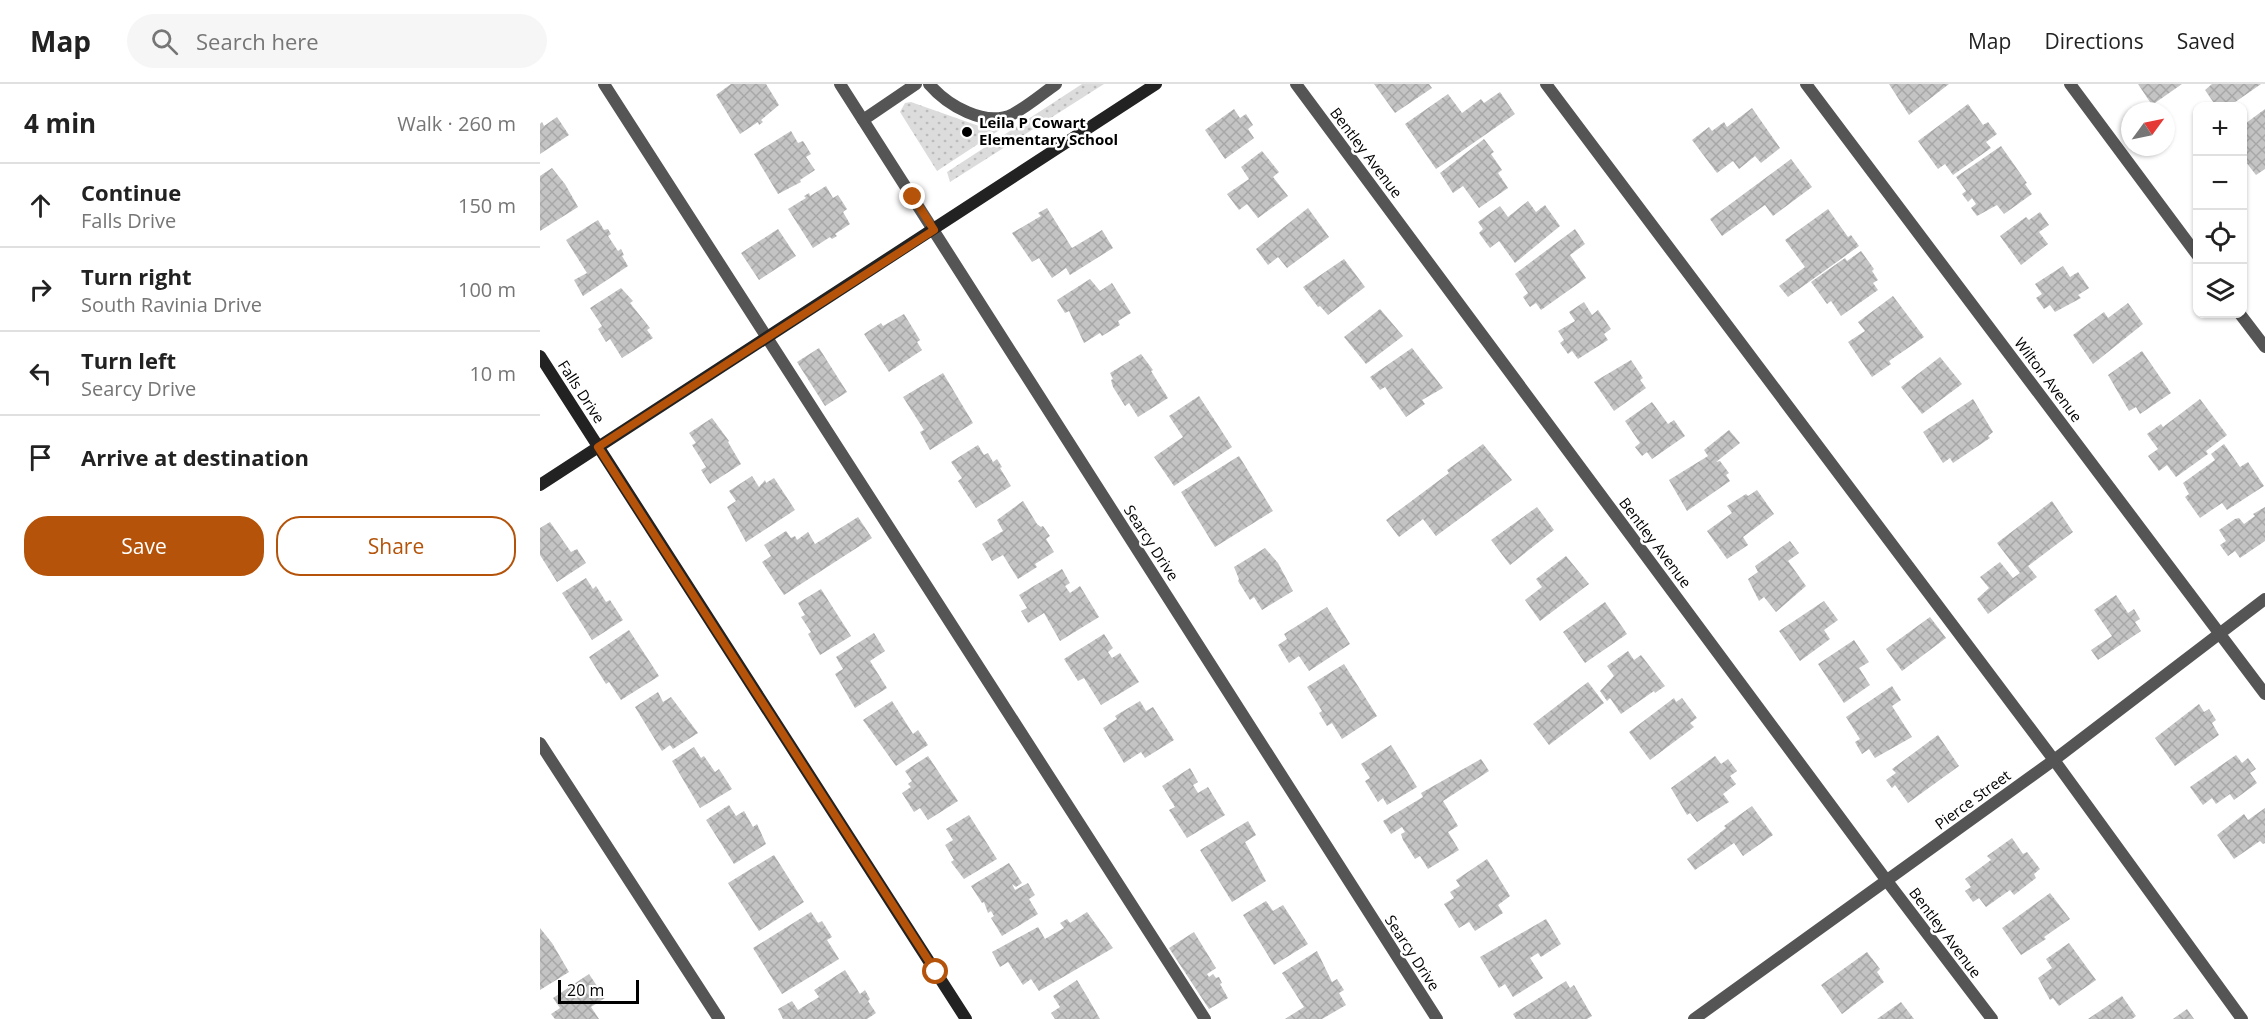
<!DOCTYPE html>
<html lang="en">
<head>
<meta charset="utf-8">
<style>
  body { margin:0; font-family:"Open Sans",sans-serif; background:#f6f6f6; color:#222 }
  .controls { position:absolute; right:18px; top:18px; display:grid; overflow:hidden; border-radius:12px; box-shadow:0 2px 4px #0004 }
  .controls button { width:54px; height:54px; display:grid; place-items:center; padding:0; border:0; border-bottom:2px solid #e0e0e0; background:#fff; color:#222; font:30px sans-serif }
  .compass { position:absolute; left:1581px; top:18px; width:54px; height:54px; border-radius:50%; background:#fff; box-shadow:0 2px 4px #0004; rotate:57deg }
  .scale { position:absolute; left:18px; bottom:15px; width:81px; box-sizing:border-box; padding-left:6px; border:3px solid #000; border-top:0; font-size:16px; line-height:21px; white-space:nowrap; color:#000; -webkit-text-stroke:4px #fff; paint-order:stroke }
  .stop { position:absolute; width:18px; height:18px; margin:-14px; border:4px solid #b45309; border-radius:50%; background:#fff }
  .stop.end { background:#b45309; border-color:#fff; box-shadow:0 2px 6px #0008 }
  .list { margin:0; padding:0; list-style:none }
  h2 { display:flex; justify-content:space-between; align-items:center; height:78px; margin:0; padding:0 24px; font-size:26px }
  h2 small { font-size:20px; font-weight:400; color:#767676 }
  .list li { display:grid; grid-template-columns:39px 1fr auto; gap:18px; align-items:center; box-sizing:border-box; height:84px; padding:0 24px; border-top:2px solid #e0e0e0 }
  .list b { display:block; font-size:22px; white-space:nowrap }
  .list p { margin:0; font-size:20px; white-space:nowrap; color:#767676 }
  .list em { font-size:20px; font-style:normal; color:#767676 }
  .actions { display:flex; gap:12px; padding:18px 24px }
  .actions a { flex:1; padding:14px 0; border:2px solid #b45309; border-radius:24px; text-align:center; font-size:21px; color:#b45309 }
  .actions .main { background:#b45309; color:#fff }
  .icon { flex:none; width:33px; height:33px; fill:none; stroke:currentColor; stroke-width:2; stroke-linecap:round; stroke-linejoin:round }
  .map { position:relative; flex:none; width:1725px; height:935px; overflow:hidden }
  header { display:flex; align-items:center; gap:36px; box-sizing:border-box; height:84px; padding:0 30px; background:#fff; border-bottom:2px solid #e0e0e0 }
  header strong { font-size:28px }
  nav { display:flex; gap:33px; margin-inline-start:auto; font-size:21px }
  .search { width:420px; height:54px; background:#f6f6f6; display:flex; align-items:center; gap:15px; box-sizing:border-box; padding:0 21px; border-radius:33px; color:#767676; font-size:22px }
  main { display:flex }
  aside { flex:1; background:#fff }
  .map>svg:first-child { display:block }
  .green { fill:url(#green-dots) }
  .building { fill:url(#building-cross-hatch) }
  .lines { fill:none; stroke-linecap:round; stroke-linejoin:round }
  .lane { stroke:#555; stroke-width:12 }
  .street { stroke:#555; stroke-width:12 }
  .secondary { stroke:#222; stroke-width:12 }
  .route { stroke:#b45309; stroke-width:8 }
  .poi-dot { fill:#000; stroke:#fff; stroke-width:2 }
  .labels { text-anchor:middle; stroke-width:5; stroke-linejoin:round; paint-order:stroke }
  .poi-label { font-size:15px; font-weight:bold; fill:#000; stroke:#fff; text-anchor:start }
  .street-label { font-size:15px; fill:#000; stroke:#fff }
</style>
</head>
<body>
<header>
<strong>Map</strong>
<div class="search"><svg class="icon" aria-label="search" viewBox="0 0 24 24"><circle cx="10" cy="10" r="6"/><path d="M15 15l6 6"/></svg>Search here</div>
<nav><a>Map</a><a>Directions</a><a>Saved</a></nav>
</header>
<main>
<aside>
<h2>4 min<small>Walk · 260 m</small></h2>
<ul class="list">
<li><svg class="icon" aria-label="ahead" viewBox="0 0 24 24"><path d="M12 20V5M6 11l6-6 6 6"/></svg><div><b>Continue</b><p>Falls Drive</p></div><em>150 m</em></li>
<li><svg class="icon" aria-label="right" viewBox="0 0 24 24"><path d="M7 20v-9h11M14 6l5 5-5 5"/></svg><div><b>Turn right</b><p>South Ravinia Drive</p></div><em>100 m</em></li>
<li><svg class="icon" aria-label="left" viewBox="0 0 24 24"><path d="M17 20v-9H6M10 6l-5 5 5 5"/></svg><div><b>Turn left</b><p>Searcy Drive</p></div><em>10 m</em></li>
<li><svg class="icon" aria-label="arrive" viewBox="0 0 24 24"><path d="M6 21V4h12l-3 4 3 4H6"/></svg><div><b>Arrive at destination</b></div></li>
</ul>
<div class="actions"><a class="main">Save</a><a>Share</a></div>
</aside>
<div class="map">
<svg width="1725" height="935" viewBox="0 0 1725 935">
  <defs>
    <pattern id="green-dots" width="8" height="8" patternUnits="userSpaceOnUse" patternTransform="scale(1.5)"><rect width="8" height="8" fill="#dcdcdc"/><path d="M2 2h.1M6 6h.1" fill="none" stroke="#bbb" stroke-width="1.8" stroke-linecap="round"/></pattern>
    <pattern id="building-cross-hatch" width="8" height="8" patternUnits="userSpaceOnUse" patternTransform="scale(1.5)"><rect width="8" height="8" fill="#c4c4c4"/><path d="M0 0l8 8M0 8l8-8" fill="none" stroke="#a7a7a7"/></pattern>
  </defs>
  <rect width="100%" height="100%" fill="#fff"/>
  <path class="green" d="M542 0H564L410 98 407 88Z
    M371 18 453 47 461 45 397 87 360 28 365 19Z"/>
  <path class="building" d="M191 0H226L239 21 221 36 223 38 219 41 218 38 200 50 176 11Z
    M834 0H889L892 4 855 29Z
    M1349 0H1409L1369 31Z
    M1598 0H1642L1612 21Z
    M1672 0H1721L1691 21 1690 18 1683 22H1676L1665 6Z
    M960 8 975 30 896 85 865 40 908 10 922 29 941 15 944 19Z
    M1428 20 1443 41 1448 38 1457 50 1446 58 1451 64 1413 91 1405 80 1398 85 1378 57Z
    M1212 24 1240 64 1221 79 1215 72 1199 85 1193 77 1177 89 1152 56 1169 43 1172 47 1184 38 1187 43Z
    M694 25 700 34 706 30 713 41 708 45 714 54 685 75 665 46Z
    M1725 25V85L1716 91 1702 73V42Z
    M17 33 29 51 0 70V40L2 38 4 42Z
    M251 47 258 59 263 57 271 70 266 73 275 86 260 96 261 98 238 110 214 70Z
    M944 55 954 68 951 70 962 86 958 89 968 104 939 124 923 102 913 109 900 89Z
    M1461 62 1487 99 1485 100 1492 110 1464 130 1457 121 1437 132 1431 124 1436 120 1432 114 1428 118 1422 110 1426 107 1416 93Z
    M722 67 739 88 733 93 748 112 718 134 707 120 699 126 687 110 709 95 701 83Z
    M1251 75 1272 103 1233 132 1225 121 1182 152 1170 135Z
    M12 84 25 100 38 123 0 147V92Z
    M286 102 293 114 298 111 307 125 303 128 310 140 295 150 297 152 292 155 290 153 273 164 248 125 266 114 264 112 269 109 270 112Z
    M988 117 996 128 1005 121 1020 142 975 179 959 157 950 164 939 149 943 145 938 138 960 122 968 133Z
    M507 124 532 164 562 146 573 164 530 191 526 184 512 194 499 174 492 178 472 149 501 132 498 129Z
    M768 124 789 153 747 184 738 173 728 181 716 165Z
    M1288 125 1308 153 1311 151 1319 162 1248 213 1239 202 1265 183 1245 156Z
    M1500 128 1509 141 1499 148 1508 160 1481 181 1460 152 1486 133 1489 136Z
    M58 136 64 146 68 145 71 150 68 152 78 167 81 165 84 171 82 172 88 182 43 212 34 196 47 189 26 156Z
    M238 145 256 172 219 196 201 169Z
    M1035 145 1045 160 1030 171 1046 194 1001 226 996 219 990 223 983 213 988 209 975 190Z
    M1321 167 1334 185 1332 187 1338 196 1333 199 1338 206 1301 232 1291 217 1287 220 1271 198 1305 174 1307 177Z
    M804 175 825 203 788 231 780 222 778 223 763 203Z
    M1523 182 1530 193 1538 188 1549 204 1538 211 1541 214 1515 228 1510 221 1504 225 1496 214 1502 210 1495 200Z
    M550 195 560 207 572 199 591 229 578 237 580 241 562 252 560 249 544 259 529 227 525 229 517 216Z
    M81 204 93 217 90 219 110 244 107 246 113 254 82 274 70 255 66 258 58 245 62 242 50 224Z
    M1353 212 1384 253 1349 277 1351 280 1332 293 1308 258 1325 247 1318 238Z
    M1044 218 1052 231 1058 226 1071 245 1064 250 1068 256 1038 275 1032 267 1028 270 1020 259 1024 256 1018 247 1035 237 1029 228Z
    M1588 219 1603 240 1553 280 1533 251 1564 228 1568 234Z
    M840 225 863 252 826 280 804 253Z
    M364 230 380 256 377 258 382 266 349 288 324 250 341 239 343 242Z
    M279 264 307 308 285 322 257 278Z
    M872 264 903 304 882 316 885 320 866 333 845 303 840 306 830 293Z
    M1602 267 1631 309 1600 330 1596 323 1589 327 1568 291Z
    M601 270 613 286 611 287 628 314 598 333 589 319 585 322 573 303 571 296 573 295 570 289Z
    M1400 273 1422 300 1382 330 1361 303Z
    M1091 276 1103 294 1100 296 1106 304 1074 327 1054 298Z
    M403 289 433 339 390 366 380 348 384 346 363 313Z
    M659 312 692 363 634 402 614 373 643 353 629 332Z
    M1433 315 1453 348 1448 352 1450 354 1413 379 1410 374 1403 379 1383 348Z
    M1660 315 1687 351 1666 367 1668 370 1636 393 1627 381 1619 387 1608 372 1618 365 1607 350 1621 340 1623 343Z
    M1112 318 1128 340 1134 336 1145 352 1112 375 1107 368 1102 372 1095 363 1100 359 1085 337Z
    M172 334 189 357 188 358 201 380 170 400 161 386 166 383 152 361 156 359 149 349Z
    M1189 346 1200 359 1176 378 1180 377 1189 389 1186 391 1190 397 1147 427 1129 396 1168 372 1164 366Z
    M943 360 972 396 896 452 883 435 859 453 846 436 909 389 907 386Z
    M1684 360 1700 383 1708 378 1724 402 1687 426 1682 419 1660 434 1645 413 1649 410 1643 399 1675 376 1671 370Z
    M438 361 444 371 448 369 453 378 457 375 462 383 460 384 471 402 436 424 418 397 422 394 411 378Z
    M699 372 733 427 675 463 641 408Z
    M212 392 219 403 225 396 226 399 234 394 255 426 206 458 187 423 196 417 189 407Z
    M1217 406 1234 430 1203 453 1208 461 1187 475 1167 447 1192 429 1187 422 1206 410 1208 412Z
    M483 417 497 440 501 443 503 442 510 452 506 455 514 468 495 480 497 483 478 495 463 471 452 477 442 460 463 447 457 436Z
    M1512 417 1533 448 1488 482 1497 493 1448 530 1437 515 1449 504 1440 493 1460 478 1473 494 1480 489 1457 459Z
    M997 423 1014 446 970 481 951 456Z
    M1725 423V457L1700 474 1695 467 1688 472 1680 461 1686 457 1679 446 1695 435 1699 434 1704 440 1715 432 1713 430Z
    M318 433 332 454 244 511 222 478 231 472 224 461 246 447 251 454 255 452 257 456 268 448 275 460Z
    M10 438 31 468 37 465 46 479 17 498 0 471V444Z
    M1250 457 1259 469 1248 477 1266 502 1236 528 1224 513 1219 517 1208 495 1218 488 1215 482Z
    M725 464 738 479 753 507 722 526 714 513 710 516 698 497 699 495 694 483Z
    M1026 472 1049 500 1000 537 985 516 1002 503 996 495Z
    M522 485 530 499 525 502 530 509 540 502 559 533 520 557 504 529 488 539 481 527 487 524 479 511Z
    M46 494 53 505 56 502 66 518 70 516 83 536 52 556 22 509Z
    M281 505 311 552 280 571 268 550 271 548 261 533 265 531 258 519Z
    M1576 511 1588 529 1594 525 1600 535 1595 538 1601 547 1558 576 1551 566 1572 552 1554 526Z
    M1284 517 1298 536 1284 546 1290 555 1260 577 1239 547Z
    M1065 518 1087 550 1045 579 1023 548Z
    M787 523 810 560 769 587 759 572 749 579 738 561 747 555 744 550Z
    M1390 533 1406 554 1362 587 1346 565Z
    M89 546 119 592 81 616 69 598 66 600 49 573Z
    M334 549 345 567 330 577 347 604 315 624 295 590 303 585 296 573Z
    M564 550 573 564 568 568 572 574 580 569 599 598 561 621 544 594 538 597 524 575Z
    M1314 556 1329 578 1319 584 1330 601 1304 619 1278 580Z
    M1088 567 1094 576 1101 571 1125 602 1115 609 1114 607 1081 630 1070 614 1067 617 1060 607 1074 592 1067 582Z
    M804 580 837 632 802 655 792 639 787 642 779 629 782 627 767 603Z
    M1048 598 1064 619 1009 661 993 640Z
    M1352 602 1361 616 1352 622 1372 653 1335 674 1329 665 1322 670 1315 658 1320 655 1306 633Z
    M118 608 123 618 131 613 158 649 133 665 130 661 122 667 95 623Z
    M1134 614 1136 618 1142 614 1157 634 1150 639 1154 643 1110 676 1089 648Z
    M352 617 373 650 378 646 388 661 356 682 323 636Z
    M600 617 606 627 613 623 634 656 605 674 601 668 584 679 563 644 577 635 575 632Z
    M1659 620 1664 628 1669 625 1676 636 1672 639 1679 651 1635 682 1615 654Z
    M1398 651 1419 682 1368 719 1355 701 1352 704 1346 696 1356 689 1352 685Z
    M851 661 877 703 847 721 843 714 838 718 825 697 830 694 821 680Z
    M154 663 161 674 164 672 175 688 179 685 192 705 160 724 132 677Z
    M1696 671 1702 679 1708 674 1716 685 1710 689 1717 699 1694 716 1690 710 1676 720 1672 714 1663 721 1650 703Z
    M388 672 418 717 388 736 380 724 374 728 362 709 371 703 368 700 372 697 365 687Z
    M1175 672 1181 680 1188 675 1197 687 1190 692 1196 700 1183 710 1189 718 1157 738 1150 729 1147 731 1131 704Z
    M941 675 949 687 903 717 918 742 908 748 919 766 888 785 880 772 875 775 863 756 861 750 865 748 862 743 851 750 843 737 883 713 881 709Z
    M650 684 658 698 653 701 658 709 668 703 685 731 647 754 629 726 635 723 622 702Z
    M189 721 196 732 204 727 213 743 217 740 226 760 194 780 166 736Z
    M1212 722 1233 751 1203 772 1194 759 1155 786 1147 775 1186 744 1184 742Z
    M1725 724V759L1723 760 1720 757 1694 775 1677 751 1704 730 1708 736Z
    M429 731 457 775 424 795 411 778 414 776 405 761 413 756 406 745Z
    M708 737 716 751 705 758 726 797 692 818 660 766Z
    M1472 754 1483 770 1487 768 1500 785 1494 790 1496 794 1474 811 1470 806 1446 823 1439 814 1433 818 1425 807 1431 803 1425 795 1451 776 1447 772Z
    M234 771 264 818 219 847 188 799Z
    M947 775 970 812 958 821 963 829 935 847 929 838 919 844 904 820 914 814 910 808 920 802 916 796Z
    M469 779 482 799 476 803 472 800 475 806 488 799 495 811 489 815 498 830 462 852 451 834 454 832 451 827 448 829 444 818 442 819 431 802Z
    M1510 809 1530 835 1504 853 1506 855 1481 871 1462 844Z
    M726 817 733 827 743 821 768 860 734 881 703 831Z
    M271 828 278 839 282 837 292 853 287 856 299 875 242 910 213 864Z
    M547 828 573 864 499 907 491 895 483 901 468 878 460 883 452 868 498 843 505 855 524 844 520 839 527 835 530 839Z
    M1006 835 1021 860 1001 873 998 869 990 874 1003 894 973 913 965 900 959 904 940 873Z
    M0 844 12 859 29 888 0 906Z
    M654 848 676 884 667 890 669 893 673 890 676 894 679 893 682 899 680 900 688 914 669 925 629 864Z
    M1529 859 1556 896 1519 922 1513 914 1510 916 1498 894 1512 884 1506 875Z
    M777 867 792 898 797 895 804 906 799 909 806 921 782 935H745L764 923 742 889Z
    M1327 868 1340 885 1337 888 1344 898 1302 930 1281 901Z
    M305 886 320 910 325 906 330 915 328 917 336 929 327 935H243L238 925 252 917 258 926 279 913 274 906Z
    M49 890 65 914 51 923 59 935H15L11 930 20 924 13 914Z
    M537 896 548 914 560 935H515L511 929 520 923 513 912Z
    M1026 897 1030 904 1034 901 1052 932 1047 935H976L973 930Z
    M1582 912 1596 932 1592 935H1548Z
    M1361 918 1374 935H1337Z
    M1647 925 1654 935H1633Z"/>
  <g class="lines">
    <path class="lane" d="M64 0 665 935
      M389 0C407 21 445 44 473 30 488 22 502 10 516 0
      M1006 0 1514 676 1702 935
      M1530 0 1658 172
      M323 36 376 0
      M1700 230 1725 263
      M0 659 179 935"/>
    <path class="street" d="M300 0 897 935
      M756 0 1347 797 1452 935
      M1266 0 1725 610
      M1154 935 1514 676 1725 515"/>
    <path class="secondary" d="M0 272 426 935
      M0 401 616 0"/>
  </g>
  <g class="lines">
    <path class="route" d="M373 113 394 146 58 363 396 888"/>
  </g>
  <circle class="poi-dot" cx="427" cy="48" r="6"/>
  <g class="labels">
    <g class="poi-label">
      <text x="439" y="44">Leila P Cowart<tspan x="439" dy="17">Elementary School</tspan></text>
    </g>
    <g class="street-label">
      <text transform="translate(826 69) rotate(53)" y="5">Bentley Avenue</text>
      <text transform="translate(1508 296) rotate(53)" y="5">Wilton Avenue</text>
      <text transform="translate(41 308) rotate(57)" y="5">Falls Drive</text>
      <text transform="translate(611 459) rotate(57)" y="5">Searcy Drive</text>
      <text transform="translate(1115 459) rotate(53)" y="5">Bentley Avenue</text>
      <text transform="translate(1433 716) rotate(-36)" y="5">Pierce Street</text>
      <text transform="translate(1405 849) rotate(53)" y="5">Bentley Avenue</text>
      <text transform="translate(872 869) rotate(57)" y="5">Searcy Drive</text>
    </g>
  </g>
</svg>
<div class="controls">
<button>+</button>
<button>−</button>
<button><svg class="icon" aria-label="locate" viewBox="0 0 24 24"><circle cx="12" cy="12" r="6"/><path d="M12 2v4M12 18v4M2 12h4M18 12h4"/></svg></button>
<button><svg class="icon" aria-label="layers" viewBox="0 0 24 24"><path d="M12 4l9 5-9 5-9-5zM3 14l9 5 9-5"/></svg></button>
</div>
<svg class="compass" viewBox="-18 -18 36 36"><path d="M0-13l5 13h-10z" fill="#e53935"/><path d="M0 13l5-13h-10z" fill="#767676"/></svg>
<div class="scale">20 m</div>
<div class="stop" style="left:396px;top:888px"></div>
<div class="stop end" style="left:373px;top:113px"></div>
</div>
</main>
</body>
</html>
